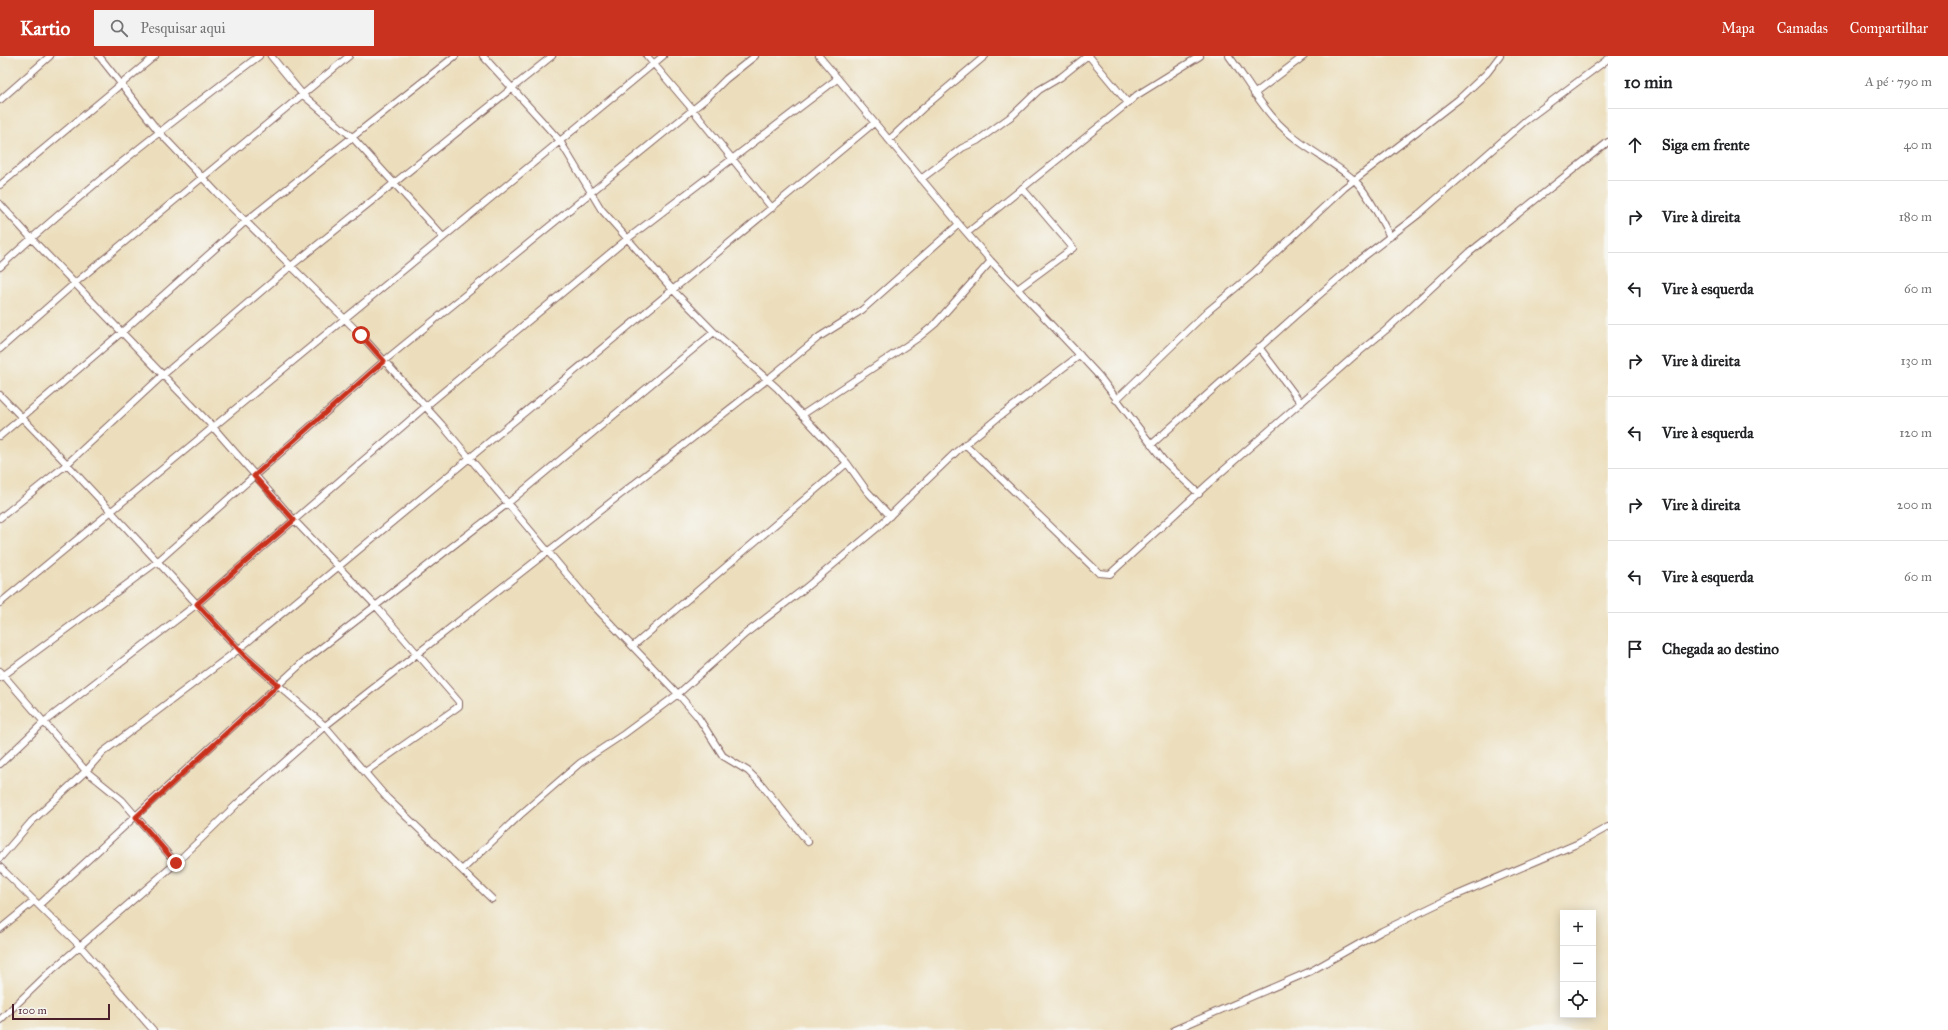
<!DOCTYPE html>
<html lang="pt">
<head>
<meta charset="utf-8">
<style>
  body { margin:0; font-family:"IM FELL Great Primer",serif; background:#f2f2f2; color:#202124 }
  .controls { position:absolute; right:12px; bottom:12px; display:grid; overflow:hidden; border-radius:0px; box-shadow:0 2px 10px #0003 }
  .controls button { width:36px; height:36px; display:grid; place-items:center; padding:0; border:0; border-bottom:1px solid #e0e0e0; background:#fff; color:#202124; font:20px sans-serif }
  .scale { position:absolute; left:12px; bottom:10px; width:98px; box-sizing:border-box; padding-left:4px; border:2px solid #4a1f2b; border-top:0; font-size:11px; line-height:14px; white-space:nowrap; color:#4a1f2b; -webkit-text-stroke:3px #f6f6f2; paint-order:stroke }
  .stop { position:absolute; width:12px; height:12px; margin:-9px; border:3px solid #c8321e; border-radius:50%; background:#fff }
  .stop.end { background:#c8321e; border-color:#fff; box-shadow:0 1px 4px #0008 }
  .list { margin:0; padding:0; list-style:none }
  h2 { display:flex; justify-content:space-between; align-items:center; height:52px; margin:0; padding:0 16px; font-size:17px }
  h2 small { font-size:13px; font-weight:400; color:#757577 }
  .list li { display:grid; grid-template-columns:26px 1fr auto; gap:12px; align-items:center; box-sizing:border-box; height:72px; padding:0 16px; border-top:1px solid #e0e0e0 }
  .list b { display:block; font-size:15px; white-space:nowrap }
  .list em { font-size:13px; font-style:normal; color:#757577 }
  .icon { flex:none; width:22px; height:22px; fill:none; stroke:currentColor; stroke-width:2; stroke-linecap:round; stroke-linejoin:round }
  .map { position:relative; flex:none; width:1608px; height:974px; overflow:hidden }
  header { display:flex; align-items:center; gap:24px; box-sizing:border-box; height:56px; padding:0 20px; background:#c8321e; color:#fff }
  header strong { font-size:19px }
  nav { display:flex; gap:22px; margin-inline-start:auto; font-size:14px }
  .search { width:280px; height:36px; background:#f2f2f2; display:flex; align-items:center; gap:10px; box-sizing:border-box; padding:0 14px; border-radius:0px; color:#757577; font-size:15px }
  main { display:flex }
  aside { flex:1; background:#fff }
  .map>svg:first-child { display:block }
  .lines { fill:none; stroke-linecap:round; stroke-linejoin:round }
  .minor-casing { stroke:#83625e; stroke-width:8 }
  .minor { stroke:#fff; stroke-width:6 }
  .route { stroke:#c8321e; stroke-width:5 }
</style>
</head>
<body>
<header>
<strong>Kartio</strong>
<div class="search"><svg class="icon" aria-label="search" viewBox="0 0 24 24"><circle cx="10" cy="10" r="6"/><path d="M15 15l6 6"/></svg>Pesquisar aqui</div>
<nav><a>Mapa</a><a>Camadas</a><a>Compartilhar</a></nav>
</header>
<main>
<div class="map">
<svg width="1608" height="974" viewBox="0 0 1608 974">
  <rect width="100%" height="100%" fill="#f6f6f2"/>
  <filter id="ink" filterUnits="userSpaceOnUse"><feTurbulence type="fractalNoise" baseFrequency=".025" numOctaves="2"/><feDisplacementMap in="SourceGraphic" scale="8" xChannelSelector="R" yChannelSelector="G"/><feConvolveMatrix kernelMatrix="1 2 1 2 8 2 1 2 1" color-interpolation-filters="sRGB"/></filter>
  <filter id="wash" filterUnits="userSpaceOnUse"><feTurbulence type="fractalNoise" baseFrequency=".012" numOctaves="4" result="noise"/><feDisplacementMap in="SourceGraphic" scale="16" xChannelSelector="R" yChannelSelector="G"/><feGaussianBlur stdDeviation="0.9" result="paint"/><feColorMatrix in="noise" values="0 0 0 0 0 0 0 0 0 0 0 0 0 0 0 0 0 1.4 0 .05"/><feComposite in="paint" operator="in"/></filter>
  <g filter="url(#wash)">
    <rect width="100%" height="100%" fill="#ecdebc"/>
  </g>
  <g filter="url(#ink)">
    <g class="lines">
      <g class="minor-casing">
        <path id="minor" d="M99 0 159 76 217 137 361 279 442 369 591 547 678 638 698 661 723 700 748 715 762 729 808 786
          M271 0 303 39 352 81 443 181
          M483 0 560 85 601 153 673 234 714 276 777 332 847 407 867 435 890 460
          M647 0 692 53 772 152
          M819 0 959 168
          M1089 0 1128 47 1137 39 1200 0
          M1229 0C1246 23 1259 48 1279 68 1301 91 1329 103 1352 122 1366 133 1382 165 1390 181
          M1254 38 1304 0
          M0 44 50 0
          M889 84 922 53 985 0
          M921 123 962 92 977 85 1013 59 1039 34 1061 21 1087 0
          M0 129 155 0
          M0 148 31 182 213 371 294 464 375 549 459 646V650L455 653 365 716
          M967 177 1128 47
          M0 211C82 135 170 67 259 0
          M1019 232 1073 192 1022 132
          M1259 291 1301 347
          M0 293 75 227 349 0
          M0 339 67 408 245 600 325 670 387 742 492 843
          M1116 344 1208 255 1255 216 1344 132 1459 43 1487 17 1500 0
          M802 359 918 282 935 268 991 205
          M0 380 122 276 246 165 455 0
          M965 388 1099 517 1110 518 1209 427 1353 301 1386 274 1470 196 1608 86
          M1151 389 1297 258 1361 203 1419 158 1525 65 1608 3
          M0 462 67 408 163 319 291 210 552 0
          M0 547 663 0
          M633 590 847 407
          M0 615 86 715 122 744 176 807
          M0 622 157 506 384 305 707 42 726 23 755 0
          M0 708 44 666 197 548 425 351 627 183 837 23
          M0 802 31 766 86 715 103 696 239 593 874 67
          M0 811 80 890 153 974
          M462 814 520 759 580 707 624 678 678 638 745 578 804 533 876 473 956 396 1000 360 1080 299
          M39 849 303 606 507 448 714 276
          M0 873 34 845
          M0 964 52 914 176 807 238 747 325 670 768 323 819 281 862 254 959 168 991 205 1076 295 1099 320 1164 405 1199 438
          M1174 974 1311 915 1382 875 1450 842 1579 787 1608 771"/>
      </g>
      <use href="#minor" class="minor"/>
    </g>
  </g>
  <g class="lines" filter="url(#ink)">
    <path class="route" d="M176 807 136 761 278 629 245 600 197 548 294 464 254 420 384 305 361 279"/>
  </g>
</svg>
<div class="controls">
<button>+</button>
<button>−</button>
<button><svg class="icon" aria-label="locate" viewBox="0 0 24 24"><circle cx="12" cy="12" r="6"/><path d="M12 2v4M12 18v4M2 12h4M18 12h4"/></svg></button>
</div>
<div class="scale">100 m</div>
<div class="stop" style="left:361px;top:279px"></div>
<div class="stop end" style="left:176px;top:807px"></div>
</div>
<aside>
<h2>10 min<small>A pé · 790 m</small></h2>
<ul class="list">
<li><svg class="icon" aria-label="ahead" viewBox="0 0 24 24"><path d="M12 20V5M6 11l6-6 6 6"/></svg><div><b>Siga em frente</b></div><em>40 m</em></li>
<li><svg class="icon" aria-label="right" viewBox="0 0 24 24"><path d="M7 20v-9h11M14 6l5 5-5 5"/></svg><div><b>Vire à direita</b></div><em>180 m</em></li>
<li><svg class="icon" aria-label="left" viewBox="0 0 24 24"><path d="M17 20v-9H6M10 6l-5 5 5 5"/></svg><div><b>Vire à esquerda</b></div><em>60 m</em></li>
<li><svg class="icon" aria-label="right" viewBox="0 0 24 24"><path d="M7 20v-9h11M14 6l5 5-5 5"/></svg><div><b>Vire à direita</b></div><em>130 m</em></li>
<li><svg class="icon" aria-label="left" viewBox="0 0 24 24"><path d="M17 20v-9H6M10 6l-5 5 5 5"/></svg><div><b>Vire à esquerda</b></div><em>120 m</em></li>
<li><svg class="icon" aria-label="right" viewBox="0 0 24 24"><path d="M7 20v-9h11M14 6l5 5-5 5"/></svg><div><b>Vire à direita</b></div><em>200 m</em></li>
<li><svg class="icon" aria-label="left" viewBox="0 0 24 24"><path d="M17 20v-9H6M10 6l-5 5 5 5"/></svg><div><b>Vire à esquerda</b></div><em>60 m</em></li>
<li><svg class="icon" aria-label="arrive" viewBox="0 0 24 24"><path d="M6 21V4h12l-3 4 3 4H6"/></svg><div><b>Chegada ao destino</b></div></li>
</ul>
</aside>
</main>
</body>
</html>
